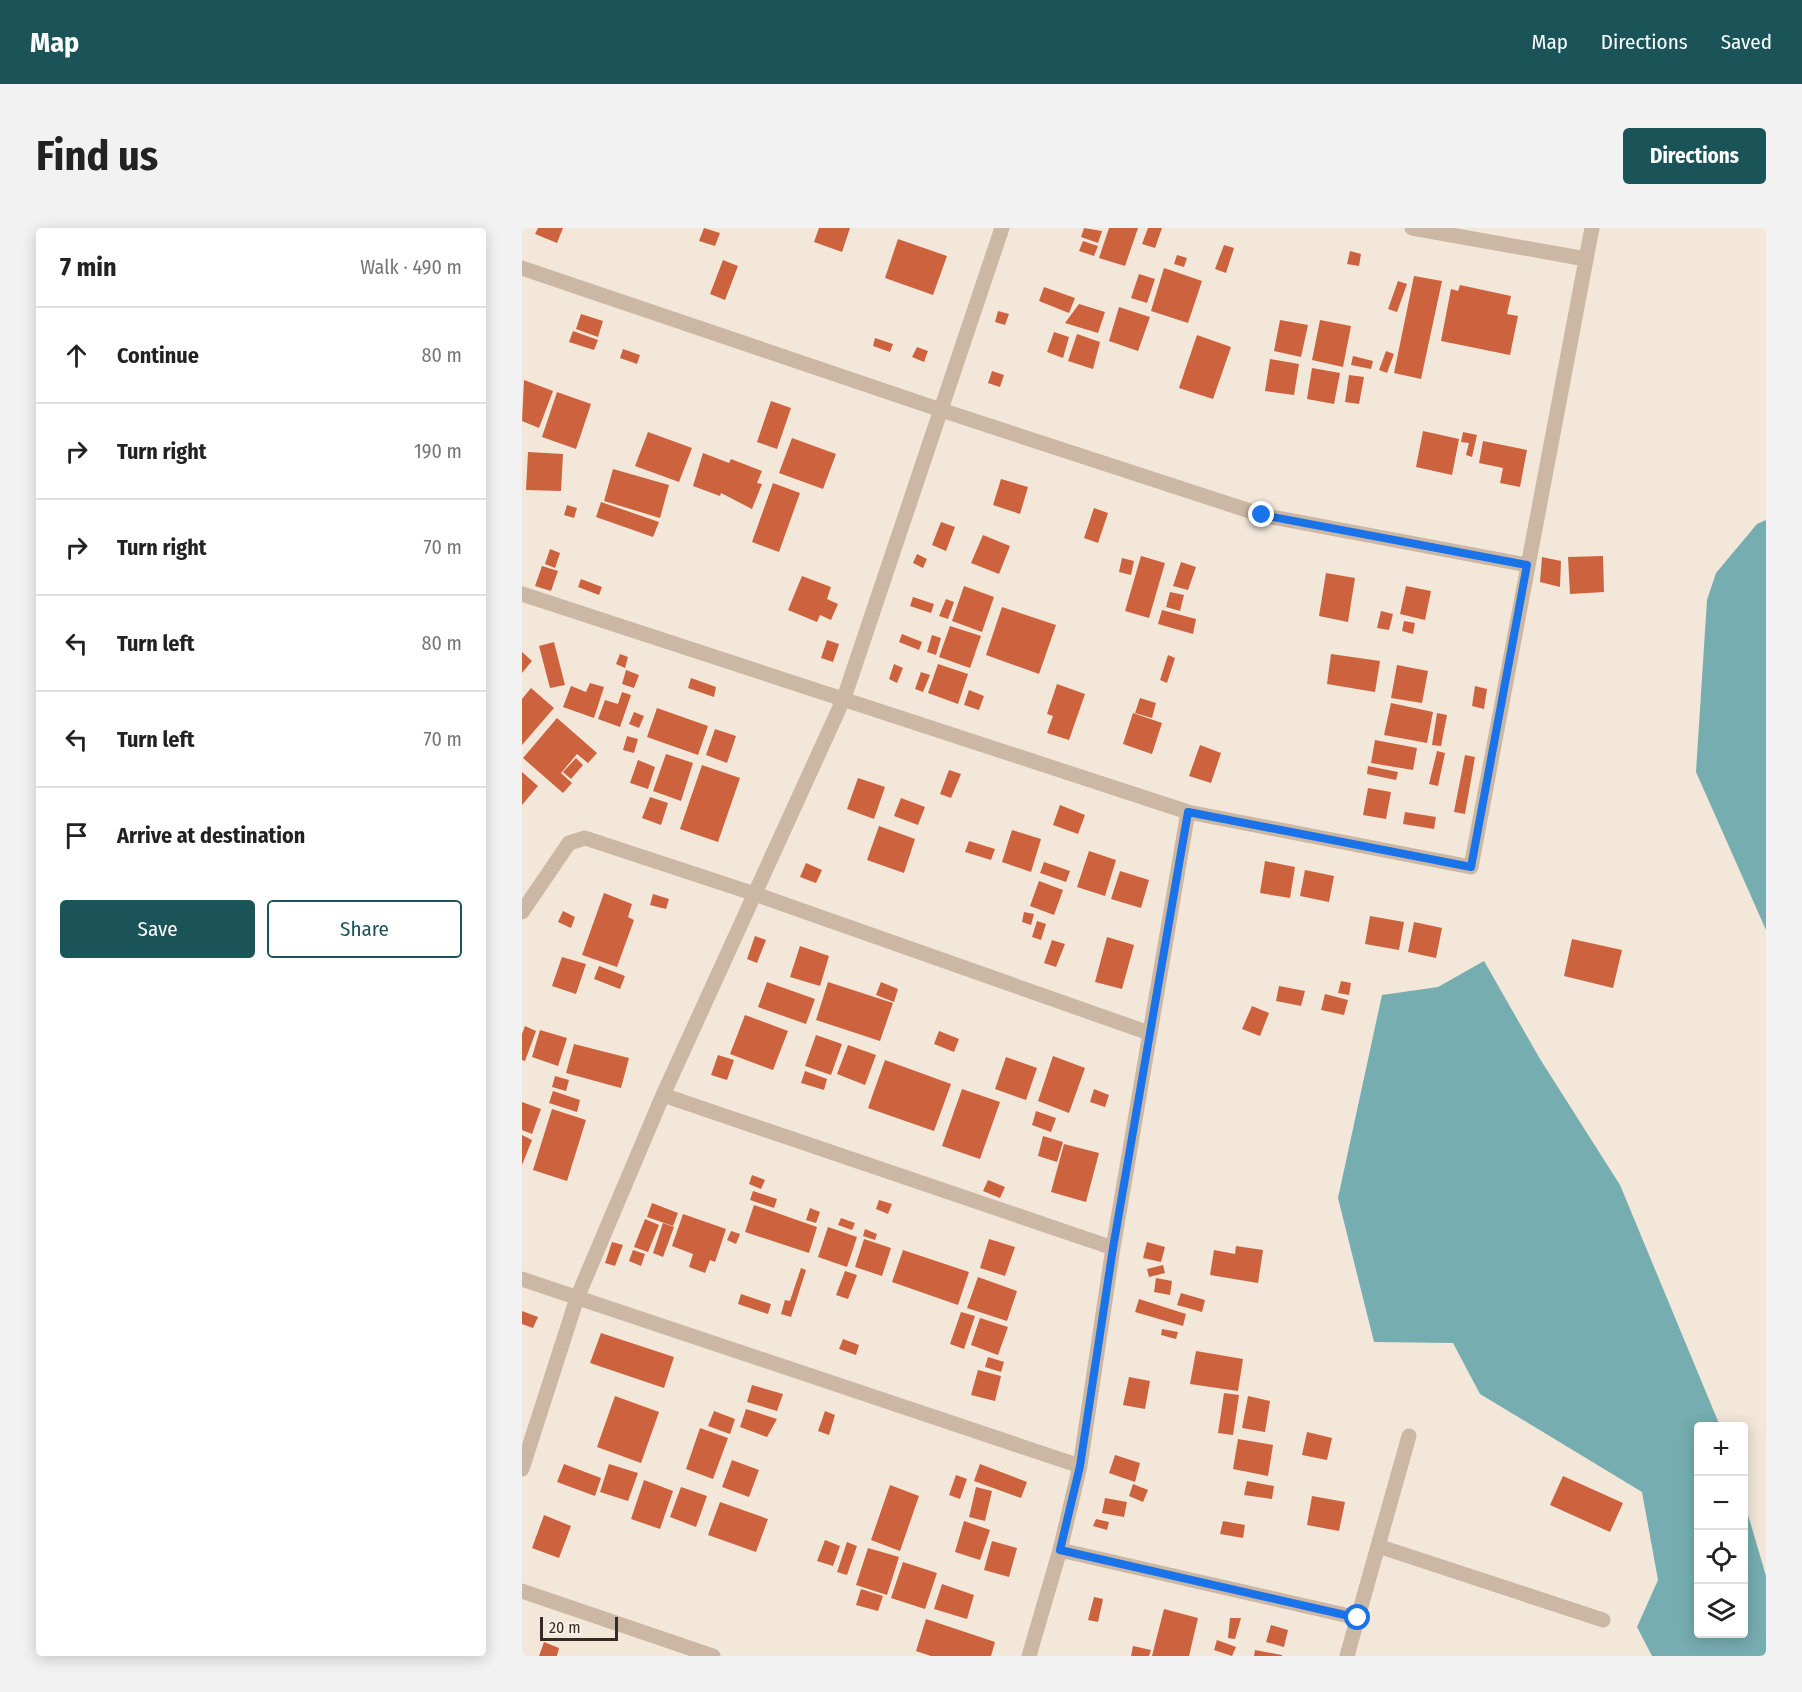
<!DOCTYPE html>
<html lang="en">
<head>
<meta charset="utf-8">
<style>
  body { margin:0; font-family:"Fira Sans Condensed",sans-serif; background:#f2f2f2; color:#222 }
  .controls { position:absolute; right:18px; bottom:18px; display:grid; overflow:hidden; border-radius:6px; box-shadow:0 3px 15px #0003 }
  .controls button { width:54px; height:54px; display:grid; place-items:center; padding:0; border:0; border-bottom:2px solid #e0e0e0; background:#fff; color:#222; font:30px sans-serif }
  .scale { position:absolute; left:18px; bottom:15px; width:78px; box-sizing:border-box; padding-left:6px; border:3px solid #362c26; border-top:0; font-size:16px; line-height:21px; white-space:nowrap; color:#362c26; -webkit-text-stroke:4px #faf1e5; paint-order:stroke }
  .stop { position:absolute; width:18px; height:18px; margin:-14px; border:4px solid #1a73e8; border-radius:50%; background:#fff }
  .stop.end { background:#1a73e8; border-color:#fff; box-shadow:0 2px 6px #0008 }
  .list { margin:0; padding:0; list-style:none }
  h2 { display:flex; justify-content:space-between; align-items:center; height:78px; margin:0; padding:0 24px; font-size:26px }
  h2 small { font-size:20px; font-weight:400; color:#767676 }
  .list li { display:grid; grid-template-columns:39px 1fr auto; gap:18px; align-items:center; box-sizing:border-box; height:96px; padding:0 24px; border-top:2px solid #e0e0e0 }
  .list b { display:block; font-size:22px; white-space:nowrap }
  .list em { font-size:20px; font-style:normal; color:#767676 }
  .actions { display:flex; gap:12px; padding:18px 24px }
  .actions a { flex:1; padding:14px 0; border:2px solid #1a5459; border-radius:6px; text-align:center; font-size:21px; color:#1a5459 }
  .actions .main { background:#1a5459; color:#fff }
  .icon { flex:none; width:33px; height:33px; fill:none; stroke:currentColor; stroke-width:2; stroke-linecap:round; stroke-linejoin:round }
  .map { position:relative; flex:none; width:1244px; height:1428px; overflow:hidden; border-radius:6px }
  header { display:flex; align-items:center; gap:36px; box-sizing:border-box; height:84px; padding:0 30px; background:#1a5459; color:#fff }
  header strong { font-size:28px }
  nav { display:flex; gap:33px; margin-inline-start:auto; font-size:21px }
  .intro { display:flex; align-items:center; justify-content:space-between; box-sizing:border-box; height:144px; padding:0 36px }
  h1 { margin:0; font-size:42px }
  .button { padding:15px 27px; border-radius:6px; background:#1a5459; color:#fff; font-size:21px; font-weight:700 }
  main { display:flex; gap:36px; padding:0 36px }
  aside { flex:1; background:#fff; border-radius:6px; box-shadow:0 3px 15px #0003 }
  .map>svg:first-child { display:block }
  .water { fill:#76adb1 }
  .building { fill:#cc633e }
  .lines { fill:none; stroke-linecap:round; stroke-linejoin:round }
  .street { stroke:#cbb7a4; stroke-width:15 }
  .route { stroke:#1a73e8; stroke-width:8 }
</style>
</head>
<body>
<header>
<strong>Map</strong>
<nav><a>Map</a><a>Directions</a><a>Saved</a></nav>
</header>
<div class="intro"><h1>Find us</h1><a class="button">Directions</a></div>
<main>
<aside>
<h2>7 min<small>Walk · 490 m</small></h2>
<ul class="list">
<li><svg class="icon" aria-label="ahead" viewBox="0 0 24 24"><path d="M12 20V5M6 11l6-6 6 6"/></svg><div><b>Continue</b></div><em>80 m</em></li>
<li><svg class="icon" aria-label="right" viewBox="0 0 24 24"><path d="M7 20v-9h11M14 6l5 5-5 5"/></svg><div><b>Turn right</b></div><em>190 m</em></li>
<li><svg class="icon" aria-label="right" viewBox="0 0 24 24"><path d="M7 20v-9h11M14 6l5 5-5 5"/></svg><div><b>Turn right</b></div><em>70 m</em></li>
<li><svg class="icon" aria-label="left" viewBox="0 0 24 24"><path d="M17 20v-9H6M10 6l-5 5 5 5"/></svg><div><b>Turn left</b></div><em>80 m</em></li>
<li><svg class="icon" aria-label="left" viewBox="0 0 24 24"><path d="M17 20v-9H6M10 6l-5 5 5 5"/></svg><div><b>Turn left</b></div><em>70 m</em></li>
<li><svg class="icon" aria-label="arrive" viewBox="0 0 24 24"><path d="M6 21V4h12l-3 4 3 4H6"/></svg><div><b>Arrive at destination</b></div></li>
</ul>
<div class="actions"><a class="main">Save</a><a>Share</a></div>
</aside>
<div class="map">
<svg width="1244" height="1428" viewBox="0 0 1244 1428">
  <rect width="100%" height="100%" fill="#f2e7d9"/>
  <path class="water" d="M1244 292V702L1174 544 1185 372 1194 345 1235 296Z
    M962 733 1018 831 1098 957 1198 1198H1176V1406H1222V1273L1244 1348V1428H1130L1115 1399 1136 1352 1120 1264 958 1166 931 1115 852 1114 816 970 860 767 916 759Z"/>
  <path class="building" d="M16 0H41L35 15 13 6Z
    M182 0 198 5 193 18 177 13Z
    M297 0H328L320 24 292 14Z
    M562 0 580 3 576 15 559 9Z
    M587 0H616L603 38 577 30Z
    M626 0H640L633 20 620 16Z
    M376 11 425 28 411 67 363 50Z
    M561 13 576 18 572 28 557 23Z
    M702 17 712 20 704 45 693 41Z
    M828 23 839 26 837 38 825 36Z
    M655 27 665 30 662 39 652 36Z
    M201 32 216 38 203 72 188 66Z
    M642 40 680 53 666 95 629 83Z
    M617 46 633 51 625 75 609 70Z
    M892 48 920 53 899 151 872 145Z
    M876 53 885 56 875 84 866 81Z
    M938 57 989 68 985 86 996 88 988 127 919 113 929 61 936 63Z
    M522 59 553 70 547 85 517 73Z
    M557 76 583 84 576 105 543 95Z
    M597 79 628 89 616 123 587 113Z
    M476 83 487 86 483 97 473 94Z
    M59 86 81 93 76 109 54 101Z
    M758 92 786 97 779 129 752 123Z
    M798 92 829 98 821 139 790 132Z
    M51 103 76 112 72 122 47 114Z
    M532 104 547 109 541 130 525 124Z
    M555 106 578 114 571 141 546 133Z
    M675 107 709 119 691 171 657 160Z
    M353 110 371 116 368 124 351 118Z
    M395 119 406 123 402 134 390 129Z
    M101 121 118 127 115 136 98 130Z
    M864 123 872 126 865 145 857 142Z
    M831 128 851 133 849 141 829 137Z
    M748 131 777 136 772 167 743 163Z
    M790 140 818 145 812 176 785 171Z
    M470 143 482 147 478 159 466 155Z
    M827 147 842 149 837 176 823 174Z
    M2 152 31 163 17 200 0 193Z
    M35 164 69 176 54 221 20 209Z
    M249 173 269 180 255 221 235 214Z
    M901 203 937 211 930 247 894 239Z
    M126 204 170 220 157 254 113 238Z
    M941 204 955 207 950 229 944 227 947 215 939 214Z
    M270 210 314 226 301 261 257 245Z
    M961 213 1005 222 998 259 978 255 981 240 957 235Z
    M6 224 41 226 39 263 4 262Z
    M181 225 207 235 209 231 240 243 235 255 240 256 230 281 199 265 198 268 171 258Z
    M91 241 147 257 138 290 82 273Z
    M479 251 506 259 498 286 471 277Z
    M251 255 278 265 257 324 230 314Z
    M79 274 137 294 131 309 74 289Z
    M45 277 55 280 52 290 42 287Z
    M572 280 586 285 576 315 562 310Z
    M419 294 433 299 424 323 410 317Z
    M461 307 488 318 477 346 449 335Z
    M28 321 38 325 33 340 23 336Z
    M395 326 405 331 401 340 391 335Z
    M619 328 643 335 627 390 603 383Z
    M1081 328 1082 364 1048 366 1046 329Z
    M1020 329 1039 333 1038 359 1018 354Z
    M600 330 612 333 609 347 597 344Z
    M659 334 674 339 666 362 651 358Z
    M20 338 36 343 29 363 13 358Z
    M804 345 833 350 826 394 797 388Z
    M280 348 309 359 305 371 316 376 309 392 298 387 295 394 266 382Z
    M59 351 80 359 77 367 56 359Z
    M442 358 472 369 460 404 430 393Z
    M884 358 909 363 903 392 878 386Z
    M648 364 662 367 658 383 644 379Z
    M391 369 412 376 409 385 388 378Z
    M424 371 432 374 426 391 417 388Z
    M480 379 534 397 517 446 464 427Z
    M640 382 674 391 671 406 636 396Z
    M859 383 871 386 867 402 855 400Z
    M882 393 893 395 891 406 880 403Z
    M428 398 459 408 448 440 417 429Z
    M380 406 400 414 397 422 377 414Z
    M410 407 419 410 414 427 405 424Z
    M305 412 317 416 311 434 299 430Z
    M32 414 43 457 28 460 17 418Z
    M0 424 10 433 0 445Z
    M98 426 106 429 103 440 94 436Z
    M809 426 858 433 853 464 805 456Z
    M646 427 653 430 645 455 638 452Z
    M372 436 381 440 375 455 367 451Z
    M416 436 446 446 436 476 406 465Z
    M875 437 906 443 900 475 869 470Z
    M104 442 117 447 112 460 100 456Z
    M399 444 408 447 401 464 393 461Z
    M169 450 194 459 192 469 166 460Z
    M68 455 82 459 72 490 41 479 49 458 64 464Z
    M535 456 563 466 547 512 525 505 531 488 525 486Z
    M953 458 965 461 962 481 950 478Z
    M9 460 32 480 0 517V471Z
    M447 462 462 468 457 482 442 477Z
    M100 464 109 467 98 499 76 491 83 472 96 476Z
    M618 470 634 475 630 490 613 485Z
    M869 475 911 484 905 515 862 507Z
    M135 480 186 498 176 527 125 509Z
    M112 484 122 488 117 500 107 496Z
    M611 485 640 495 630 526 601 516Z
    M915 485 925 487 919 518 910 517Z
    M35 490 75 525 66 535 55 526 39 545 50 555 41 565 1 530Z
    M193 501 214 508 205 535 184 527Z
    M105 508 116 511 112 525 101 522Z
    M853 512 895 520 891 542 849 535Z
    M678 517 699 525 689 555 667 548Z
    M915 523 923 525 916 558 907 556Z
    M144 526 171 535 159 573 131 563Z
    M943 527 953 529 943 586 932 584Z
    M54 530 61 537 49 551 41 544Z
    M116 532 133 539 126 561 108 555Z
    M180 537 218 550 196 614 158 601Z
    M846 538 876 544 874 552 845 546Z
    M427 542 439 546 429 570 418 566Z
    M0 544 16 558 0 577Z
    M336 550 363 559 352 591 325 581Z
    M846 560 869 564 864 591 841 587Z
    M128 569 146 575 139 597 120 590Z
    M379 570 403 579 396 597 372 588Z
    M538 577 563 587 556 606 531 597Z
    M883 584 914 589 912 601 881 596Z
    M357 598 393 611 382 645 345 632Z
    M490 602 519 611 509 644 480 634Z
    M447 613 473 621 469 632 443 624Z
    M567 623 594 632 583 668 555 659Z
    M743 633 773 639 768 670 738 665Z
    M522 634 548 643 544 654 518 645Z
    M284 635 300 642 294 655 278 649Z
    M783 642 812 648 807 674 778 668Z
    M598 643 627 652 619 680 589 671Z
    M517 653 541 662 532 687 508 678Z
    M82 665 110 676 106 689 112 692 95 739 60 727Z
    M131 666 147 671 144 681 128 677Z
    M41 683 53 689 49 700 36 694Z
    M502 684 512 686 509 697 500 694Z
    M848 688 882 694 877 722 843 716Z
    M515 693 524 696 519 712 510 709Z
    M892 694 920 700 914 730 886 724Z
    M233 708 244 712 235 735 225 731Z
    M585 709 612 717 600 761 573 754Z
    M1050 711 1100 722 1091 760 1042 748Z
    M530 712 543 716 534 739 522 735Z
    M278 718 307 728 298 758 268 749Z
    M40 729 64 736 54 766 30 758Z
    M77 738 103 748 98 761 72 751Z
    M819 753 829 755 827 767 816 765Z
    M245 754 293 771 284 796 236 779Z
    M306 754 371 775 358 813 294 792Z
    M359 754 376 761 372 774 354 767Z
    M757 758 783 763 779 778 754 773Z
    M803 766 826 772 822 787 799 782Z
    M730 778 747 785 738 808 720 801Z
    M223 787 266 803 251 842 208 826Z
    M3 798 14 803 3 833 0 832V806Z
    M18 802 45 810 36 838 10 829Z
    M417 803 437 811 432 824 412 816Z
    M294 807 320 816 309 847 283 838Z
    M52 816 107 830 99 860 44 845Z
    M326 817 354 827 343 857 315 846Z
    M196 827 212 832 205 852 189 847Z
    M531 828 563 840 547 885 516 873Z
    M484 829 515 840 504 872 473 861Z
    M363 832 429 856 412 903 346 880Z
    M283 843 305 851 302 862 279 855Z
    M33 848 47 852 44 863 30 859Z
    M440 861 478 874 458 931 420 918Z
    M572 861 587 867 583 879 568 874Z
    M31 863 58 872 55 884 27 875Z
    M0 874 19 881 10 906 0 902Z
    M30 881 64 892 45 953 11 942Z
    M514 883 534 890 529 904 510 897Z
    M0 907 10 912 0 937Z
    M521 908 541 914 535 934 516 928Z
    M542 916 577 925 564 974 529 964Z
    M230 947 243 952 239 961 227 956Z
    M466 952 483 959 478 970 461 963Z
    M231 963 255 971 252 980 228 972Z
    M357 972 370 976 366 986 354 981Z
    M130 975 156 985 151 998 125 989Z
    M232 977 295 999 287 1025 223 1004Z
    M288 980 298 984 294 995 284 992Z
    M161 986 204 1001 193 1034 188 1032 183 1045 167 1039 171 1026 150 1018Z
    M319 990 333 995 330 1002 316 997Z
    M123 991 137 997 126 1024 112 1019Z
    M141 995 152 999 141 1029 131 1025Z
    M306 999 335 1009 325 1039 296 1029Z
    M343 1001 355 1006 353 1012 341 1008Z
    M209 1003 218 1006 214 1016 205 1012Z
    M342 1011 369 1020 360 1048 333 1039Z
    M467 1011 493 1019 483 1048 458 1040Z
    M90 1014 101 1017 93 1038 83 1035Z
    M625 1014 643 1019 639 1034 621 1030Z
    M714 1018 741 1022 736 1055 688 1047 692 1022 713 1026Z
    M111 1022 123 1026 119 1038 107 1033Z
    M381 1022 447 1044 436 1077 370 1054Z
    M641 1037 643 1045 627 1049 625 1041Z
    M279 1040 284 1042 269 1089 259 1086 263 1072 268 1073Z
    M323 1043 335 1047 326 1071 314 1067Z
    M456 1049 495 1063 485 1093 445 1080Z
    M634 1050 650 1053 648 1067 632 1064Z
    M659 1065 683 1072 680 1084 655 1077Z
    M219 1066 249 1076 246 1086 216 1076Z
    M617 1071 664 1086 661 1098 613 1084Z
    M0 1083 16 1089 11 1100 0 1096Z
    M439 1084 453 1088 442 1121 428 1116Z
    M458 1090 486 1099 476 1127 449 1117Z
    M640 1101 656 1104 654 1111 639 1107Z
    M79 1105 152 1129 142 1160 68 1135Z
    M321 1111 337 1117 334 1127 317 1121Z
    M674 1123 721 1131 716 1163 668 1156Z
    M466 1129 482 1134 479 1144 463 1139Z
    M456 1142 479 1148 473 1173 449 1167Z
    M607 1149 628 1153 623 1181 601 1177Z
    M230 1157 261 1166 255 1183 225 1174Z
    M702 1165 717 1167 711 1207 696 1205Z
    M93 1168 137 1184 119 1235 75 1219Z
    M726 1168 748 1173 743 1204 720 1200Z
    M224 1181 255 1191 245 1209 218 1199Z
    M192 1183 213 1191 208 1206 186 1198Z
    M303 1183 313 1187 307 1207 296 1203Z
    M178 1200 206 1210 191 1251 164 1241Z
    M785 1204 810 1210 805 1232 780 1227Z
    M716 1211 751 1217 746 1248 711 1241Z
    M593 1227 618 1235 613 1254 587 1245Z
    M210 1232 237 1242 227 1269 200 1259Z
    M42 1236 79 1250 73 1268 35 1254Z
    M87 1236 116 1245 106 1273 78 1264Z
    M458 1236 505 1254 499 1270 452 1253Z
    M434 1247 445 1251 438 1271 427 1267Z
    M1041 1248 1101 1275 1088 1304 1028 1277Z
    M122 1252 151 1263 138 1301 109 1291Z
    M725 1253 752 1258 750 1271 722 1267Z
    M611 1256 626 1262 621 1274 607 1268Z
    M368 1257 397 1268 378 1323 349 1312Z
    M159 1259 185 1268 174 1299 148 1289Z
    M454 1259 470 1263 463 1293 447 1289Z
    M790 1268 823 1274 817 1303 785 1297Z
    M583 1270 605 1274 602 1289 580 1285Z
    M198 1274 246 1291 234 1324 186 1307Z
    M22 1287 49 1298 37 1330 10 1320Z
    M574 1291 587 1294 585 1302 571 1298Z
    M442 1293 468 1302 458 1332 433 1324Z
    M701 1293 723 1297 721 1310 698 1306Z
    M303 1312 318 1318 311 1338 295 1333Z
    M470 1313 495 1320 487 1349 462 1342Z
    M325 1314 335 1318 325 1347 315 1344Z
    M346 1320 377 1329 365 1367 334 1357Z
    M381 1334 415 1345 403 1381 369 1370Z
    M420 1356 452 1367 445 1391 412 1381Z
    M339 1361 361 1368 356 1383 334 1377Z
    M572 1369 581 1371 576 1394 566 1392Z
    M642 1381 676 1390 667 1428H630Z
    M708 1390H719L713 1411 706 1410Z
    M404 1391 473 1414 469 1428H409L394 1423Z
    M749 1397 766 1402 762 1419 744 1414Z
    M695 1412 714 1419 710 1428 692 1422Z
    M22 1414 37 1420 35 1428H17Z
    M611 1418 629 1422 627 1428H609Z
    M733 1422 760 1427V1428H732Z"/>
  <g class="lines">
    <path class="street" d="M890 0 1064 31
      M0 40 419 182 740 287 1005 337
      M0 366 666 584 949 639 1070 0
      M0 684 47 615 63 610 233 666 627 805
      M141 867 591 1020
      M0 1051 558 1238
      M0 1241 55 1070 141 867 322 470 480 0
      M856 1318 1081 1392
      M538 1322 836 1390
      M0 1363 191 1428
      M507 1428 538 1322 558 1238 591 1020 666 584
      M825 1428 887 1208"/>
  </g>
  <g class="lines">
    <path class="route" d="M740 287 1005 337 949 639 666 584 591 1020 558 1238 538 1322 836 1390"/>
  </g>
</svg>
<div class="controls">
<button>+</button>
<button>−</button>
<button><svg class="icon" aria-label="locate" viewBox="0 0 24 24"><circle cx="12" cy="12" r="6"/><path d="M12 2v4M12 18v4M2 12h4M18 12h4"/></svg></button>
<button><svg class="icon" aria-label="layers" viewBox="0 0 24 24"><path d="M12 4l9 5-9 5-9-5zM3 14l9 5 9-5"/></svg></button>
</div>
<div class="scale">20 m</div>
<div class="stop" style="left:836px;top:1390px"></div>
<div class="stop end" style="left:740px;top:287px"></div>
</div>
</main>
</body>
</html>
